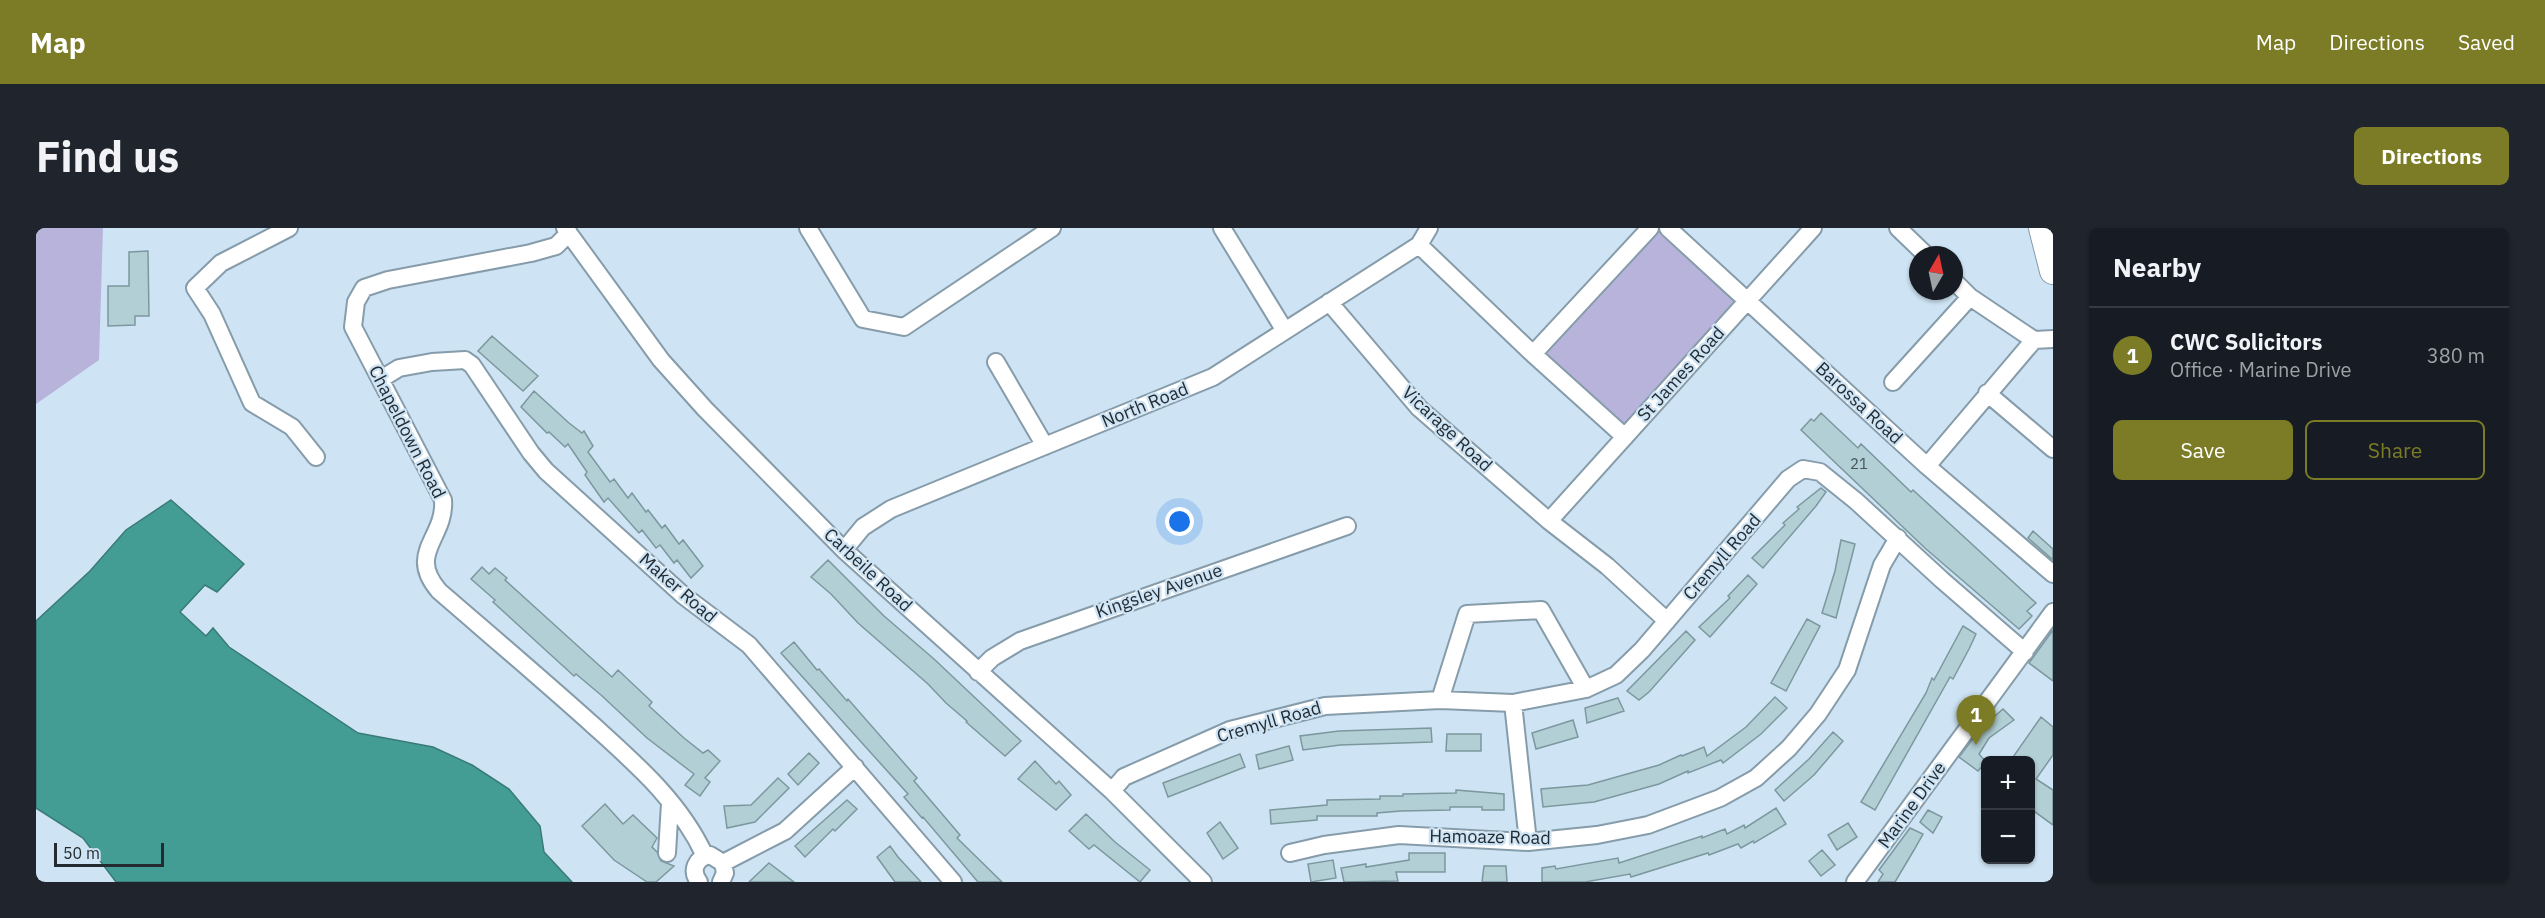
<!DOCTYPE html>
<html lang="en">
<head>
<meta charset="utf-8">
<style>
  body { margin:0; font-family:"IBM Plex Sans",sans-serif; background:#20242c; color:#f1f3f6 }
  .controls { position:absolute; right:18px; bottom:18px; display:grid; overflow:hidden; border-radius:9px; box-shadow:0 2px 4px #0004 }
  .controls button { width:54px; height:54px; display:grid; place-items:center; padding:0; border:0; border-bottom:2px solid #363941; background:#171b24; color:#f1f3f6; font:30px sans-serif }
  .compass { position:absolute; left:1873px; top:18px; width:54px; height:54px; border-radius:50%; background:#171b24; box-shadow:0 2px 4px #0004; rotate:9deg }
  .scale { position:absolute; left:18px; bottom:15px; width:110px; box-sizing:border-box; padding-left:6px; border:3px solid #232b31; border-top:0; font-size:16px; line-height:21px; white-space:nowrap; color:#232b31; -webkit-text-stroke:4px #cee4f4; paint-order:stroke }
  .you { position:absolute; left:1144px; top:294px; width:21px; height:21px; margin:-15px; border:4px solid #fff; border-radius:50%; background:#1a73e8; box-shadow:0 0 0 9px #1a73e833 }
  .badge { display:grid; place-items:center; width:39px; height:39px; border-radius:50%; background:#7b7c25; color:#fff; font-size:20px; font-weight:700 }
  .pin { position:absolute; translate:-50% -50px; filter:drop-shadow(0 2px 3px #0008) }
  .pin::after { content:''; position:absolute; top:32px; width:21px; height:18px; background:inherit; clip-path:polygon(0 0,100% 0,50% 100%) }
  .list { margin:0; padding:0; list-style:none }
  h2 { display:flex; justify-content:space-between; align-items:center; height:78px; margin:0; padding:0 24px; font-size:26px }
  h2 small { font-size:20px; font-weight:400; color:#9ea1a6 }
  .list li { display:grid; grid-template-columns:39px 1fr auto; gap:18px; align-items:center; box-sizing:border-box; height:96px; padding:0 24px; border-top:2px solid #363941 }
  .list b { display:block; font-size:22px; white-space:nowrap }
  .list p { margin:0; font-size:20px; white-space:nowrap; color:#9ea1a6 }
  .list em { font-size:20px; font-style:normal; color:#9ea1a6 }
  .actions { display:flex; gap:12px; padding:18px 24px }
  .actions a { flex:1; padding:14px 0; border:2px solid #7b7c25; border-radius:9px; text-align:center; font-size:21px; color:#7b7c25 }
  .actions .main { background:#7b7c25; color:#fff }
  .map { position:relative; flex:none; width:2017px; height:654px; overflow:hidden; border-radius:9px }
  header { display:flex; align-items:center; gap:36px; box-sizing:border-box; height:84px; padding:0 30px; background:#7b7c25; color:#fff }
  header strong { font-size:28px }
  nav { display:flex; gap:33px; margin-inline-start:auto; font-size:21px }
  .intro { display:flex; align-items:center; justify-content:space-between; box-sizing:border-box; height:144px; padding:0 36px }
  h1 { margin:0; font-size:42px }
  .button { padding:15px 27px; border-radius:9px; background:#7b7c25; color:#fff; font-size:21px; font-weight:700 }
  main { display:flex; gap:36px; padding:0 36px }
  aside { flex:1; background:#171b24; border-radius:9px; box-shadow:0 2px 4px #0004 }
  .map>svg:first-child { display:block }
  .green { fill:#b7b3da }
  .water { fill:#439d94; stroke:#397b76; stroke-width:1.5 }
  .building { fill:#b2cfd5; stroke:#7c989e; stroke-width:1.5 }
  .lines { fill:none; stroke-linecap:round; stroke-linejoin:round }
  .minor-casing { stroke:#869caa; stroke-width:20 }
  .primary-casing { stroke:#869caa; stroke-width:28 }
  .minor { stroke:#fff; stroke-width:16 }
  .primary { stroke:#fff; stroke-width:26 }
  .labels { text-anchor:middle; stroke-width:4.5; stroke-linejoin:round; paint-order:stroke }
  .number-label { font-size:15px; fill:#47545a }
  .street-label { font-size:18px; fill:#232b31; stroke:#cee4f4 }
</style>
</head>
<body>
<header>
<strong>Map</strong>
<nav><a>Map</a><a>Directions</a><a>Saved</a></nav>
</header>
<div class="intro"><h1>Find us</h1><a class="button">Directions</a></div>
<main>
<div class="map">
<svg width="2017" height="654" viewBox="0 0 2017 654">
  <rect width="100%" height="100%" fill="#cee4f4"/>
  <path class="green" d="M0 0H67L63 132 0 176Z
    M1617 0H1628L1705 72 1588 204 1500 126Z"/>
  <path class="water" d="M135 272 208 336 181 364 169 357 144 384 170 408 177 400 193 419 322 505 397 519 436 537 473 561 504 598 508 624 536 654H80L47 610 0 580V393L54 343 90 302Z"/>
  <path class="building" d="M112 23 113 88H99V97L72 98V58H93V24Z
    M456 108 502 148 487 163 442 123Z
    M498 163 533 195 546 205 548 203 557 218 552 224 574 254 578 251 592 270 596 265 610 284 612 282 626 300 629 297 643 316 647 312 667 338 655 350 641 332 638 335 624 317 620 320 606 302 603 305 572 270 568 274 549 247 551 244 532 216 529 219 513 204 511 205 485 179Z
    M1785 185 1822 220 1825 216 1875 264 1877 262 2000 375 1991 383 1996 388 1983 401 1890 321 1765 202 1775 191 1778 193Z
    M1785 260 1790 264 1780 278 1727 340 1716 330 1749 297 1747 295 1763 281 1761 279Z
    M1997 303 2017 321V332L1992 310Z
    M1805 312 1819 316 1800 390 1786 385 1799 343Z
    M792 332 848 388 898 431 985 513 969 528 930 494 931 493 910 475 892 456 822 395 795 366 775 349Z
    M446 339 453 346 459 340 471 350 469 352 576 449 582 442 616 474 613 478 648 510 667 525 672 522 684 533 669 550 674 554 664 568 649 557 658 546 611 510 565 467 540 446 538 448 457 374 459 372 435 351Z
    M1712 347 1721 356 1674 409 1663 399 1694 370 1692 368Z
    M1771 391 1784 398 1750 463 1735 455Z
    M1927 398 1940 406 1933 421 1917 451 1914 449 1839 582 1825 574 1890 465 1896 450 1898 452Z
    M2017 402V453L1993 435Z
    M1650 403 1659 412 1613 464 1603 472 1591 463Z
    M758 414 781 442 783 441 811 473 812 471 881 550 878 553 924 607 921 610 966 654H942L887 589 886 590 868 569 872 566 745 425Z
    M1739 469 1751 480 1725 506 1687 535 1685 532 1652 545V543L1623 556 1558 574 1507 579 1505 561 1552 557 1623 537 1645 527 1646 528 1668 519 1671 528 1710 499Z
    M1582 470 1588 483 1551 495 1549 480Z
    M1967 481 1978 492 1953 510 1943 526 1950 534 1942 543 1923 529 1945 500Z
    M2005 489 2017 499V527L2000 551 2017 562V597L1995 581V532H1975Z
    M1537 492 1542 509 1500 521 1496 505Z
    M1395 500 1396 514 1304 517 1267 522 1264 508 1303 503Z
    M1797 504 1807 513 1778 547 1748 573 1739 562 1773 531Z
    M1411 506H1445V523H1410Z
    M1253 518 1257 532 1223 541 1220 527Z
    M773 525 783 535 762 557 752 546Z
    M1204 526 1209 539 1132 569 1127 555Z
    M999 533 1020 556 1023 553 1035 567 1020 582 982 551Z
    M742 550 753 560 719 594 691 600 688 578 715 577Z
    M1420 562 1468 566V582H1446V579H1414V582L1365 583 1341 585V588H1281V592L1235 596 1234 582 1291 577V572L1344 571V568H1367V566L1420 565Z
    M811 572 821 581 799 603 797 601 769 629 759 618Z
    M569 576 587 596 597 587 621 610 616 619 621 624 625 633 638 638 620 654H611L578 632 546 598Z
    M1740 580 1750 596 1718 615 1717 613 1705 620 1702 616 1673 627 1672 625 1595 649 1594 646 1549 654H1506V640L1519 638 1520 641 1582 630 1583 635 1666 608V610L1689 601 1691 606 1708 597 1709 600Z
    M1892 582 1906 589 1897 605 1884 594Z
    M1050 586 1079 614 1114 642 1104 654 1058 617 1053 621 1033 603Z
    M1184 594 1202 620 1187 631 1171 605Z
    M1812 595 1821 609 1801 622 1792 607Z
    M1874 600 1887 606 1878 622 1859 654H1842L1847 646 1843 642Z
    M854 618 862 629 885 654H859L841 629Z
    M1786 622 1799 637 1785 648 1773 633Z
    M1373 625H1409V644H1360L1362 653 1308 654 1305 640 1330 636V639L1373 632Z
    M1297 632 1300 650 1275 654 1272 636Z
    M733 635 758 654H713Z
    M1448 638H1470L1471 654H1446Z"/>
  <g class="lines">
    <g class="minor-casing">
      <path id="minor" d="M253 0 185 35 159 60 176 86 216 175 256 199 280 229
        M529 0 625 132 669 181 808 322 1076 563 1167 654
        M772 0 827 91 868 99 1016 0
        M1186 0 1249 103
        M1632 0 1891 238 2017 346
        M1862 0 1890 27
        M533 5 520 18 495 25 352 52 328 60 320 74 317 99 407 272C410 310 370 325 403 363 455 408 507 452 558 498 600 536 645 575 669 628
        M1383 17 1497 126 1589 209
        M1918 53 1934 69 1998 112 2017 111
        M1293 74 1383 180 1513 293 1571 338 1631 393
        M1497 126 1614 0
        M960 134 1009 218
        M345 151 363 140 396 134 429 132 436 137 495 225 510 243 648 368 713 417 917 654
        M1857 154 1934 69
        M1951 165 2017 221
        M1891 238 1998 112
        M1513 293 1777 0
        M808 322 827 299 855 281 1177 149 1383 17 1393 0
        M942 444 956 430 984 413 1311 298
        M1404 472 1431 386 1505 382 1550 461
        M1477 475 1492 614
        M1076 563 1088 549 1194 502 1289 478 1404 472 1477 475 1550 461 1580 447 1606 422 1752 251 1767 241 1784 244 1820 273 1906 352 1989 424
        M631 625 634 575
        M1254 625 1288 617 1363 607 1492 614 1561 607 1612 597 1684 570 1720 550 1753 520 1782 486 1811 442 1846 337 1862 310
        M687 635 749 603 819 539
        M663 654C654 642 660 630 674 627L687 635 689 645 685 654
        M1819 654 2017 384"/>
    </g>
    <g class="primary-casing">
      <path id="primary" d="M2006 0 2017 43"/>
    </g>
    <use href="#minor" class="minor"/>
    <use href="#primary" class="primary"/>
  </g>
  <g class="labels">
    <g class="number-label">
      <text x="1823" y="241">21</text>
    </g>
    <g class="street-label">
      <text transform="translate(1645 146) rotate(-48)" y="6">St James Road</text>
      <text transform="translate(1823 175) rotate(43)" y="6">Barossa Road</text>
      <text transform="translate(1109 177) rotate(-22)" y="6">North Road</text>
      <text transform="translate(1411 201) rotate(43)" y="6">Vicarage Road</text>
      <text transform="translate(371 204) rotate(63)" y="6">Chapeldown Road</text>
      <text transform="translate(1686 329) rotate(-49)" y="6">Cremyll Road</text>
      <text transform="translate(832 342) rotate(43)" y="6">Carbeile Road</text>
      <text transform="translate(642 360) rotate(41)" y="6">Maker Road</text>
      <text transform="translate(1123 363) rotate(-19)" y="6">Kingsley Avenue</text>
      <text transform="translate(1233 494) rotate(-16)" y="6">Cremyll Road</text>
      <text transform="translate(1876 577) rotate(-54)" y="6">Marine Drive</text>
      <text transform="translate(1454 609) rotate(1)" y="6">Hamoaze Road</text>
    </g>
  </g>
</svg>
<div class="controls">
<button>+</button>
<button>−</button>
</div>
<svg class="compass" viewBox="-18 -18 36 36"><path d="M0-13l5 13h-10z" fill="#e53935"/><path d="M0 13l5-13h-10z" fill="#9ea1a6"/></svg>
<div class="scale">50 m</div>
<div class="you"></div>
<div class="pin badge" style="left:1940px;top:517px">1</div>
</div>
<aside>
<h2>Nearby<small></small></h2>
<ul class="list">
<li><span class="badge">1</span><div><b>CWC Solicitors</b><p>Office · Marine Drive</p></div><em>380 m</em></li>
</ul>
<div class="actions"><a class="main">Save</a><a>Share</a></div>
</aside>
</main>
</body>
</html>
